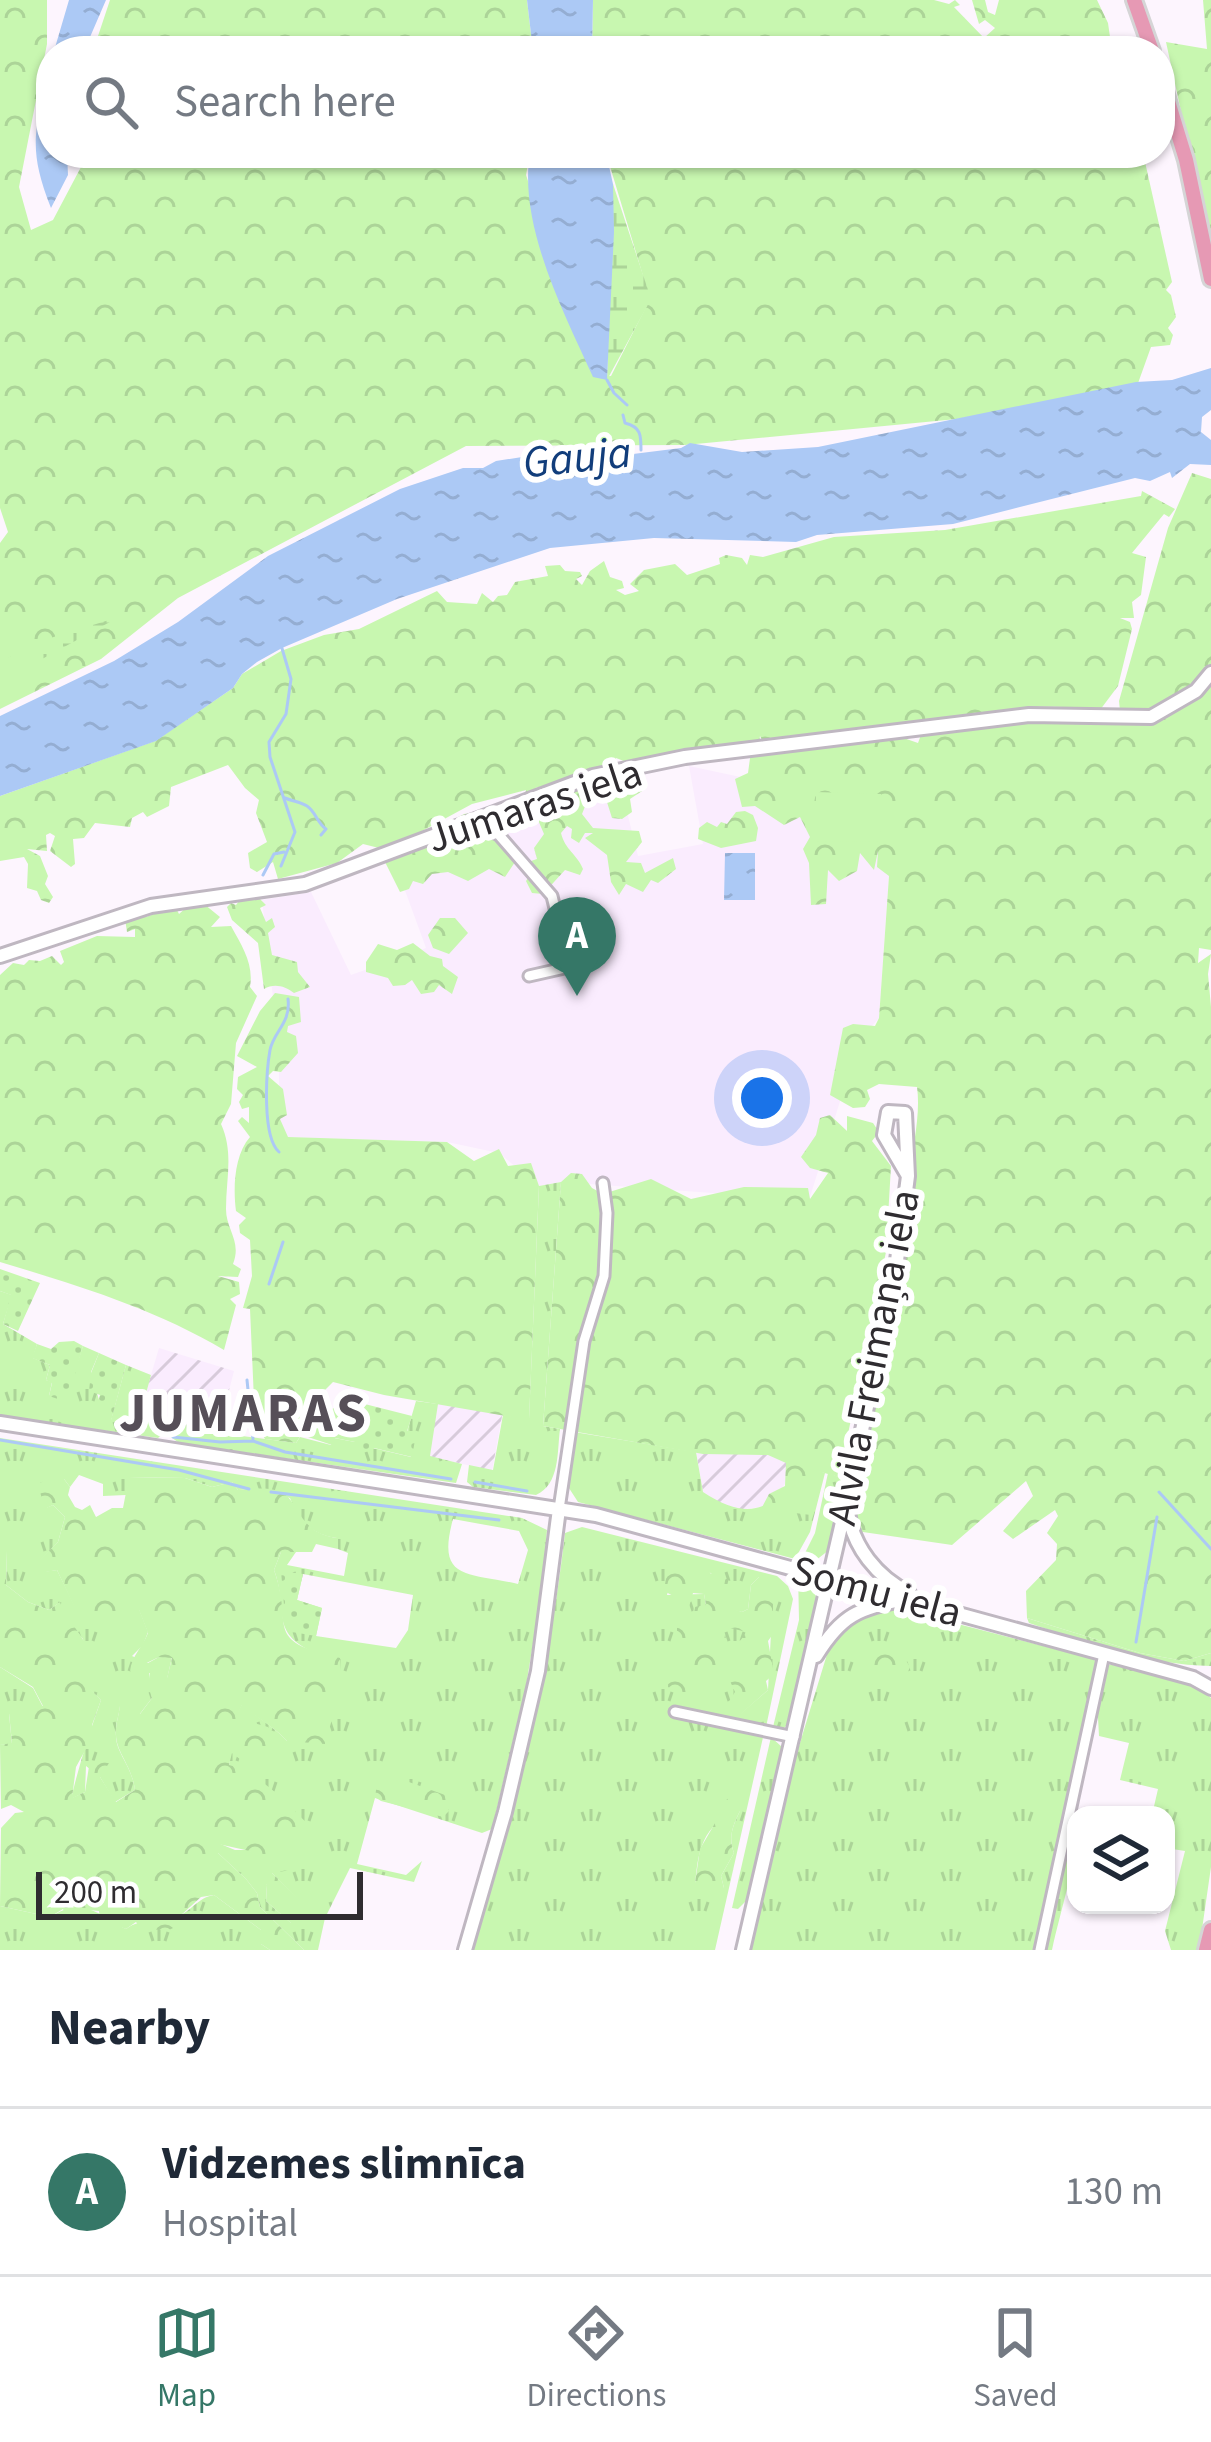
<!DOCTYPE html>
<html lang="en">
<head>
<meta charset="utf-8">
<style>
  body { margin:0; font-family:"Source Sans 3",sans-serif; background:#f6f6f7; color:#1f2937 }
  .controls { position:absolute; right:36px; bottom:36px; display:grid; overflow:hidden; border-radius:24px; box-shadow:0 3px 9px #0004 }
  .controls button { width:108px; height:108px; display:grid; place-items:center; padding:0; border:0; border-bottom:3px solid #e0e1e3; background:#fff; color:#1f2937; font:60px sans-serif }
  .scale { position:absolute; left:36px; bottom:30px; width:327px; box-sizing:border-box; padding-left:12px; border:6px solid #2f2c30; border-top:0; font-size:33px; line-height:42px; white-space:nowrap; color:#2f2c30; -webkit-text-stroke:9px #fff; paint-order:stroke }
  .you { position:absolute; left:762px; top:1098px; width:42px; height:42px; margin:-30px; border:9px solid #fff; border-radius:50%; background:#1a73e8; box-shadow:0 0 0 18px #1a73e833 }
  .badge { display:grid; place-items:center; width:78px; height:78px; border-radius:50%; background:#357767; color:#fff; font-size:39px; font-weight:700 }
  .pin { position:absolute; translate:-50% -99px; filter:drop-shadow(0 3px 6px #0008) }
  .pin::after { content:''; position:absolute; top:63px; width:42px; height:36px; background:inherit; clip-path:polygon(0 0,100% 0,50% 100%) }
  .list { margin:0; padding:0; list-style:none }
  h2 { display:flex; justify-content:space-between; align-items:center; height:156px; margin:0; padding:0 48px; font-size:51px }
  h2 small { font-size:39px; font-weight:400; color:#747a83 }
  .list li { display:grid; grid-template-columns:78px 1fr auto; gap:36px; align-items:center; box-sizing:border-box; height:168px; padding:0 48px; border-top:3px solid #e0e1e3 }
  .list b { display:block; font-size:45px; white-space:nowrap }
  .list p { margin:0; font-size:39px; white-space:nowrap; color:#747a83 }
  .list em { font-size:39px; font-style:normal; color:#747a83 }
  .icon { flex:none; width:66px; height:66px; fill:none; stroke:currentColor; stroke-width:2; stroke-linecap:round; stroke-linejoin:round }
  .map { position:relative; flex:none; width:1211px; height:1950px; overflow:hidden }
  .search { position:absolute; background:#fff; box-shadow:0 3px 9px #0004; left:36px; right:36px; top:36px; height:132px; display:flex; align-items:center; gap:30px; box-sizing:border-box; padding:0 42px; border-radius:48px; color:#747a83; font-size:45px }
  .sheet { height:324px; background:#fff }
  nav { display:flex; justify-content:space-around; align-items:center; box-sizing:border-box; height:168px; border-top:3px solid #e0e1e3; background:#fff; font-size:33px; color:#747a83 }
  nav a { display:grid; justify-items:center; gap:6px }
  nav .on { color:#357767 }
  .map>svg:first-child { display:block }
  .industrial { fill:url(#industrial-furrows) }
  .built { fill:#faecfe }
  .grass { fill:url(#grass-tufts); fill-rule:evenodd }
  .forest { fill:url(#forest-crowns) }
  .wetland { fill:url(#wetland-marsh) }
  .garden { fill:url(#garden-dots) }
  .pitch { fill:#c8f7b0 }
  .water { fill:url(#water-ripples) }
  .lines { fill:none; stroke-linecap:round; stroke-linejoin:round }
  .stream { stroke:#acc9f5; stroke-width:3 }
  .street-casing { stroke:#bfb7c1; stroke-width:15 }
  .secondary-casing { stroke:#bfb7c1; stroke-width:18 }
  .primary-casing { stroke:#d5d5d6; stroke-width:20 }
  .street { stroke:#fff; stroke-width:9 }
  .secondary { stroke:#fff; stroke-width:12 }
  .primary { stroke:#e699b4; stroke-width:14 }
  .labels { text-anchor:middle; stroke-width:12; stroke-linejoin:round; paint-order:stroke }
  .street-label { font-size:42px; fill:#2f2c30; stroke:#fff }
  .water-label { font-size:45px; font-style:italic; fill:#113d7b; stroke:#fff }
  .district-label { font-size:54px; font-weight:bold; letter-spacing:3px; fill:#564f58; stroke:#fff }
</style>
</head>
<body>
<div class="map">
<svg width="1211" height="1950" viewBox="0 0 1211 1950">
  <defs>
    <pattern id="industrial-furrows" width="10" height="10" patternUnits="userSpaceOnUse" patternTransform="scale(3)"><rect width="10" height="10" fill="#faecfe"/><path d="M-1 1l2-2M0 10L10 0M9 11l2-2" fill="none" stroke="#d7cbda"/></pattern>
    <pattern id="grass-tufts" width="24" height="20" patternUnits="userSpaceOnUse" patternTransform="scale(3)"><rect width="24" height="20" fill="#c8f7b0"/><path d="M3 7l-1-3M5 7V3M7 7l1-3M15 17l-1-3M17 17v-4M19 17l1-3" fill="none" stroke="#acd498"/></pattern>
    <pattern id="forest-crowns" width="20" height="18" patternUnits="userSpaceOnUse" patternTransform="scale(3)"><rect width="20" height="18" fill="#c8f7b0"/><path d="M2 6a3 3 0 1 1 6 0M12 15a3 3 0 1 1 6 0" fill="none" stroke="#acd498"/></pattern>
    <pattern id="wetland-marsh" width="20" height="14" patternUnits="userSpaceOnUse" patternTransform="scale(3)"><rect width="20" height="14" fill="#c8f7b0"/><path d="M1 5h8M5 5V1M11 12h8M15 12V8" fill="none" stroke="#acd498"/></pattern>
    <pattern id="garden-dots" width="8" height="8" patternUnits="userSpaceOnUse" patternTransform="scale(3)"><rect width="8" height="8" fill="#c8f7b0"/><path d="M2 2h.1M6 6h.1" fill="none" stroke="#acd498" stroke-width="1.8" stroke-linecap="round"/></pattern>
    <pattern id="water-ripples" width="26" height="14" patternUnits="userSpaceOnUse" patternTransform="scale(3)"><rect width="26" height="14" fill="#acc9f5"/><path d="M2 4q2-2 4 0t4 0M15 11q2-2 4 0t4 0" fill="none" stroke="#94add2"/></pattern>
  </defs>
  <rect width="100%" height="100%" fill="#fdf5fe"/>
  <path class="industrial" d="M159 1348 234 1371 218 1433 140 1412Z
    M443 1371 505 1400 492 1471 429 1456Z
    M752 1415 797 1468 768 1506 732 1511 703 1492 696 1451Z"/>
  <path class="built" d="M689 766 881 807 889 876 879 1018 859 1041 809 1200 561 1182 539 1186 499 1153 447 1142 279 1137V1051L262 900 311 892 351 975 426 948 395 863 618 776 638 856 703 844Z"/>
  <path class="grass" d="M561 1182 543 1426 560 1429C557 1453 560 1484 536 1495L473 1487 467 1482 469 1465 493 1470 503 1415 529 1419 539 1186Z
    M0 1291 12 1295 3 1324 37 1344 33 1358 50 1365 46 1380 52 1382 49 1396 76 1367 83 1346 99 1353 91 1372 103 1414 111 1420 126 1365 151 1375 141 1412 218 1433 296 1443 300 1437 331 1445 334 1438 355 1442V1448H373L411 1457 407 1432 416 1401 438 1404 430 1456 462 1464 456 1483 179 1443 171 1437 172 1425 165 1421 163 1434 158 1438 0 1416Z
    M0 1429 523 1509V1510L0 1431Z
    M574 1432 696 1452 703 1492C757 1527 770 1502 817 1470L825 1473 810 1532 795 1559 578 1502 567 1485Z
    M0 1438 522 1518 547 1530 542 1589 526 1686 492 1829 482 1833 375 1798 357 1864 406 1875 422 1861 414 1882 350 1868 325 1918 318 1950H304L260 1907 257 1893 246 1879 218 1853V1843L235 1850H250L267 1885 266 1901 291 1923 302 1903 271 1872 283 1839 229 1766 235 1718 242 1704C257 1718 272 1725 287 1741L315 1653C268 1632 289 1610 274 1570L281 1552H296L287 1565 344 1576 348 1553 338 1549 337 1538C312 1535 299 1521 290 1498L257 1489 238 1490 232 1482 212 1487 185 1478 130 1477 126 1495 103 1496V1484L79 1475 70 1487 64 1479 46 1508 53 1505 65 1517 58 1542 27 1574 57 1570 79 1615 139 1609 148 1632 143 1645 132 1656 148 1663 159 1657H172L167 1679 149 1673 152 1698 139 1715 120 1706C119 1715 115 1726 116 1736 116 1753 132 1766 135 1790L115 1802 100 1777 86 1766 85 1792 71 1799C79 1765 89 1734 101 1700L87 1687 83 1639 65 1618 59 1603 49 1610 28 1602 6 1585 7 1551 0 1536ZM453 1519 519 1531 528 1550 518 1584C467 1572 436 1581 453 1519ZM303 1574 413 1595 408 1630 396 1648 316 1636 322 1608 297 1600Z
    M842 1463 848 1469 829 1550 815 1561H801L815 1533 828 1473 839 1477Z
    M582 1527 777 1576 788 1586 793 1599 766 1727 698 1713 764 1733 715 1950H473C514 1813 549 1675 565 1533ZM697 1563C717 1579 730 1582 729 1609L742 1612 748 1609 751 1585 759 1577 765 1595H773L768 1690 733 1720 735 1692 748 1632 706 1605 704 1594 667 1595 675 1565ZM740 1811C733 1825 728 1837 734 1853L721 1876 724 1888 695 1890C697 1852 702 1823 740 1811Z
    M798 1573 813 1583 817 1602 787 1725 782 1730 773 1727 799 1620Z
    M875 1608H896L1094 1659 1097 1665 1061 1821 1076 1825C1076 1867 1061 1908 1052 1950H751L788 1782 832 1638 848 1623Z
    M1027 1618 1140 1653 1184 1661 1211 1653V1666C1148 1665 1088 1643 1029 1623Z
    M1108 1665C1130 1664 1197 1682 1211 1698V1867L1199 1950H1171L1165 1931 1185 1851 1166 1848V1815H1152L1158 1789 1120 1780 1129 1743 1099 1736 1097 1699Z
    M0 1667 33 1688 44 1709 9 1714 12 1744 0 1745Z
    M771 1737 782 1747 746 1901 738 1909 732 1908Z
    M214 1895 261 1930V1944L270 1950H0V1906L50 1917C83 1896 98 1914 126 1929 142 1917 160 1923 178 1916 192 1911 197 1898 214 1895Z"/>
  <path class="forest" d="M0 0H47V44L19 187 31 230 53 220 81 167 78 153H530L526 175 594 377 611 376 650 299 606 153H1143L1172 282 1166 290 1171 295 1176 317 1168 328 1173 335 1170 345 1151 347 1137 386 957 419 685 445 466 446 178 598 101 659 0 709V543L8 532 0 508Z
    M110 0H527L533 51H93Z
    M593 0H934L949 4 955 0 960 5 954 7 984 38 995 28 985 20 979 24 972 0H985L988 12 995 15 999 0H1097L1108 23 1112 51H592Z
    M1203 0H1211V250L1166 42 1207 49Z
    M1192 473 1211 479V665C1186 694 1161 717 1120 711L1119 701 1168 528Z
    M1142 491 1175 509 1169 517 1164 514 1132 553 1146 557 1141 595 1132 602 1134 618H1120L1130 622 1132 629 1118 686 1100 710C1076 707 1019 703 1001 714L866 733 843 730 810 739 791 735 764 744 760 736 759 743 720 744 716 750 706 753 698 748 694 752 629 763 616 758 610 770 535 788 541 798 538 805 558 810 561 805 555 796 602 777 628 784 635 778 643 782 642 791 630 799 632 812 622 819 612 818 606 799 600 793 590 794 582 814 593 828 639 831 642 842 626 862 641 863 645 873 673 858 676 869 658 883 651 880 643 892 626 884 619 895 611 882 607 855 585 838 593 833H585L579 843 571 838 572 829 567 826 561 833C565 850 577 854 583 869L580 875 565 870 543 894 532 893 526 881 530 875 528 862 537 859 534 848 544 834 535 813 528 815 523 804 526 790 472 804 387 850 363 844 337 863 278 879 273 862 257 872 250 868 248 853 267 842 256 813 259 800 245 788 228 765 171 787 169 806 147 817 143 812 132 818 130 827 95 823 84 838 73 839 75 864 71 867 50 851 55 836 50 833 46 835 47 851 27 849 40 856 48 876 45 884 53 897 49 903 41 900 37 891 27 888 28 864 24 857 0 861V796L155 741 233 688 242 674 281 651 324 635 359 629 437 591 447 602 477 604 482 593 493 602 498 596 507 595 515 582 548 576 545 566 560 565 565 571 580 572 582 576 576 579 582 585 590 571 604 561 610 577 622 581 624 588 616 590 625 595 639 591 630 584 644 570 675 564 687 575 720 564 719 558 726 555 742 558 747 565 750 555 763 557 834 537 945 530 1141 496Z
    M1211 683V950L1199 948 1198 963 1211 954 1208 974 1211 1007V1653L1184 1661 1140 1653 1027 1618 1026 1591 1056 1560 1057 1544 1047 1533 1058 1516 1055 1510 1013 1539 1003 1531 1033 1496 1026 1481 952 1545 856 1531 853 1520 910 1177C912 1147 921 1116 917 1087L879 1084 867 1090 870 1099 865 1107 853 1108 830 1095 843 1028 853 1024 875 1026 879 1018 889 876 877 867 878 851 874 870 860 853 857 871 839 881 828 870 826 904 811 905 809 863 803 849 810 837 800 817 784 825 755 806 742 807 735 779 748 773 751 751 846 738 875 742 895 735 918 743 922 732C953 726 984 717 1015 715 1090 710 1146 745 1211 683Z
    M505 800 517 806V817L503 842 507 852 517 859 505 877 489 869 468 881 448 872 432 874 423 884 413 881 409 889 400 892 383 858 464 814 477 812 486 820 493 806Z
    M745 811 753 815 758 828 756 841 721 848 698 839 699 828 707 822 717 827 721 822 727 824 736 812Z
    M256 895 266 905 260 908 266 922 272 918 275 927 268 933 272 955 297 962 298 972 310 987 294 993C285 986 274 983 264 989L258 943 232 920 227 907 231 903 236 905 243 896Z
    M204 904 220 917 211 927 231 926C242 946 254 964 250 987L257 996 236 1043 231 1104 221 1124C234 1153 226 1178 226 1209 226 1230 242 1241 233 1264L241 1269 238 1277 218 1276 239 1282 240 1294 230 1299 236 1305 224 1350C155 1309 77 1285 0 1262V975L13 963 24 965 29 960 40 961 52 956 61 965 64 962 60 951 97 936 135 937V929L127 932 125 919 139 914 146 917 175 906 179 914 189 905Z
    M440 918H455L468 933 449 954 433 948 428 935Z
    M413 943 430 956 442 959 443 966 458 977 452 994 439 985 434 992 421 994 412 980 405 985 393 986 388 978 366 972V962L378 944 397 950Z
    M275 993 299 997 301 1022 288 1026 287 1032 296 1036 298 1053 281 1072 273 1071 268 1076 283 1089 287 1115 280 1119 288 1137 447 1142 474 1161 499 1149 508 1166 531 1163 539 1186 529 1420 384 1395 333 1382 317 1398 328 1413 306 1427 296 1443 265 1439 255 1423 250 1309 243 1308 252 1276 250 1240 240 1233 239 1225 246 1218 236 1211C233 1189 234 1155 250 1137L238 1121 242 1117 249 1123V1107L242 1109 239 1102 243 1095 237 1089 238 1077 257 1067 237 1056 260 1011Z
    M830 1115 847 1131V1116L873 1123 879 1132 872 1141 891 1166 886 1252 839 1477 817 1471 811 1515 761 1509 769 1494 785 1486 786 1463 768 1455 703 1454 543 1426 561 1182 571 1173 582 1174 592 1188 603 1194 651 1179 691 1199 744 1187 808 1188 810 1199 828 1173 810 1168 801 1157 816 1135 820 1118Z
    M51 1474 64 1479 70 1487 68 1495 75 1507 82 1510 90 1505 96 1517 112 1508H123L129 1477 185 1478 212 1487 232 1482 238 1490C250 1489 266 1487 278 1491 301 1498 295 1533 338 1538V1549L316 1544 312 1552H281L274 1570C295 1627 260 1640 340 1658L342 1684 325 1744 287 1741C272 1725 257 1719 242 1705L236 1718 268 1727 278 1739C275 1754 273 1766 258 1773L232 1753 229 1765C259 1772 287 1804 309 1825L304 1846 286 1841 300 1855 297 1869 272 1873 303 1903 292 1924 266 1901 267 1885 255 1875 250 1851 218 1844V1853L246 1879 257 1893 260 1907 304 1950H270L261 1944V1930L214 1895 201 1897 180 1916 179 1925 169 1930 141 1929 136 1922 126 1929 100 1919 99 1911 89 1910 82 1921 65 1915 63 1909 50 1917 0 1906 1 1828 15 1813 24 1812 11 1805 1 1809 0 1745 12 1743 9 1713 19 1701 43 1706 33 1687 0 1667V1536L13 1529 16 1538 7 1551 6 1585 28 1602 49 1610 60 1602C66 1622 87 1636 89 1656 89 1666 87 1677 88 1687L101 1700 92 1725 94 1734 76 1767 72 1798 85 1792 90 1760 109 1763 100 1777 116 1802 135 1790C132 1766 116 1752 116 1735 115 1726 119 1715 120 1705H130L140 1714 152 1698 148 1686 150 1672 167 1678 172 1658 159 1657 130 1671C132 1655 142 1648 148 1633L139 1610 125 1620 78 1615 57 1570 46 1572 36 1581 26 1573 58 1542 65 1517 53 1505 45 1509 38 1485Z
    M701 1558 711 1574 719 1573 731 1582V1608L742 1612 748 1609 751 1585 759 1577 770 1578 765 1594 773 1595V1634L768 1641 774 1674 766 1681 768 1690 733 1721 721 1714 735 1692 726 1672 732 1669V1651L747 1632 692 1619 694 1607 706 1605 704 1594 693 1593 689 1607 680 1613 677 1598 664 1591C668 1567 668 1559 697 1563Z
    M683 1623 691 1628H708L710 1647 721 1632 725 1634 728 1650 723 1657V1688L709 1702 700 1694 689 1696 668 1687 669 1669 675 1661 662 1654 666 1647 677 1644V1625Z
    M867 1648 878 1654 881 1649 902 1654 910 1667 903 1684 897 1686 876 1680 877 1672 886 1669H876L871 1680 854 1673 863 1662Z
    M383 1774 390 1784 395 1777 445 1795 449 1811 443 1817 381 1801 375 1797 378 1777Z
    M730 1797 740 1811C733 1825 728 1837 734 1853L721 1876 724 1888 718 1896 694 1890 700 1849 718 1818 719 1806Z"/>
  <path class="wetland" d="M613 184 651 299 607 380Z
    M119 617 0 682V662L34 643Z"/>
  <path class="garden" d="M0 1269 40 1283 18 1331 3 1324 11 1295 0 1291Z
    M74 1341 83 1346 67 1402 49 1396 52 1383 46 1380 50 1365 32 1358 37 1344 51 1349 59 1342Z
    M99 1353 126 1365 111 1421 95 1412 100 1395 89 1391 91 1373Z
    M349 1400 412 1416 407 1431 416 1434 412 1457 374 1448 371 1452 354 1449 355 1442 335 1438 332 1445 275 1426 277 1417 325 1427 332 1409Z
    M281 1571 303 1574 297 1600 322 1608 316 1636 292 1632 285 1616Z"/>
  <path class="pitch" d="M816 792 881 794 880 842 815 841Z"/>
  <path class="water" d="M69 0H106L84 51H54Z
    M527 0H593L592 51H533Z
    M51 64V153H67L68 175 51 208C26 145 36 128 51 64Z
    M530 153H606L613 184 614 232 607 380 593 377C564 313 518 225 530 153Z
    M1211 368V410L1202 417 1201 432 1211 440V465L1190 464 1172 478 1170 472 1150 481 1135 478 953 524 817 535 796 542 654 538 550 548 397 599 282 648 257 662 242 674 233 688 156 741 0 796V716L114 661 178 622 268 556 400 489 463 468H483L496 461 560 451 633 454 681 448 690 443 742 452 818 447 1136 382 1172 380Z
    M725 853H755V900H724Z"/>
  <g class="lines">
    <path class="stream" d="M607 380 614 393 627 405
      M623 415 625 423C641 427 641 435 641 450
      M281 645 291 679 286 714 269 742 270 757 295 832 281 866
      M285 798C292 801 301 802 307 806 316 812 317 823 326 829L321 835
      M263 875 274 854 284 852
      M279 1152C262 1137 266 1073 270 1050 274 1031 291 1023 288 999
      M269 1284 283 1242
      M247 1380 253 1439
      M173 1437 220 1442 253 1441 285 1452 451 1479
      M0 1440 179 1470 249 1489
      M475 1482 527 1491
      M271 1492 499 1520
      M1159 1492 1211 1549
      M1136 1642 1157 1517"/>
    <g class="street-casing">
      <path id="street" d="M482 827 499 835 552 896 569 967 529 976
        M559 1509 584 1341 604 1276 607 1213 603 1183
        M675 1712 794 1737
        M1040 1950 1104 1654"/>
    </g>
    <g class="secondary-casing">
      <path id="secondary" d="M0 956 151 906 305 884 593 776 685 757 1029 715 1151 717 1196 691 1211 673
        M0 1423 596 1515 1193 1678 1211 1688
        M848 1512C853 1547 877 1577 909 1593
        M816 1656C842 1614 858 1609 905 1599
        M465 1950 505 1812 538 1671 559 1509
        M743 1950 846 1505 895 1276 908 1176 905 1113 888 1112 884 1135 908 1176"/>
    </g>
    <g class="primary-casing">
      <path id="primary" d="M1134 0 1152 51
        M1160 75 1186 160 1211 279
        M1206 1950 1211 1930"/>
    </g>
    <use href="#street" class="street"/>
    <use href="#secondary" class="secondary"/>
    <use href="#primary" class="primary"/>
  </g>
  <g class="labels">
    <g class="street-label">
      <text transform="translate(534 804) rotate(-18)" y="15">Jumaras iela</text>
      <text transform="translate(872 1357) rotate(-79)" y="15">Alvila Freimaņa iela</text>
      <text transform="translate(877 1590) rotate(15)" y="15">Somu iela</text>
    </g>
    <g class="water-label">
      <text transform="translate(577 456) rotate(-6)" y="16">Gauja</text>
    </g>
    <g class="district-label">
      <text x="244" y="1431">JUMARAS</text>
    </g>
  </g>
</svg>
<div class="controls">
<button><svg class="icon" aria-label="layers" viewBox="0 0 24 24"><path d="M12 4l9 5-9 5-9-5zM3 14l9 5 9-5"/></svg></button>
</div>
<div class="scale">200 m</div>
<div class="you"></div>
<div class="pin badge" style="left:577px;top:996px">A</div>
<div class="search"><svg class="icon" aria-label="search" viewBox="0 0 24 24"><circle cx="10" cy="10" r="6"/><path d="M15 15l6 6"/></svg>Search here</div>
</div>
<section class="sheet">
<h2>Nearby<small></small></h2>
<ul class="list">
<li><span class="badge">A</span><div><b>Vidzemes slimnīca</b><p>Hospital</p></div><em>130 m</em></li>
</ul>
</section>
<nav>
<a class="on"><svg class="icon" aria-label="map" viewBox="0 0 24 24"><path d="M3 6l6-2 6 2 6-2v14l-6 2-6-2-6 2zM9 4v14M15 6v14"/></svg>Map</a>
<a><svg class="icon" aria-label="directions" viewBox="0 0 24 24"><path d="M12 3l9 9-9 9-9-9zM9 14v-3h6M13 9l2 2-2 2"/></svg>Directions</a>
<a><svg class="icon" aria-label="saved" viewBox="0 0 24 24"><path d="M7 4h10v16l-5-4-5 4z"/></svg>Saved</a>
</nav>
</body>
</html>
